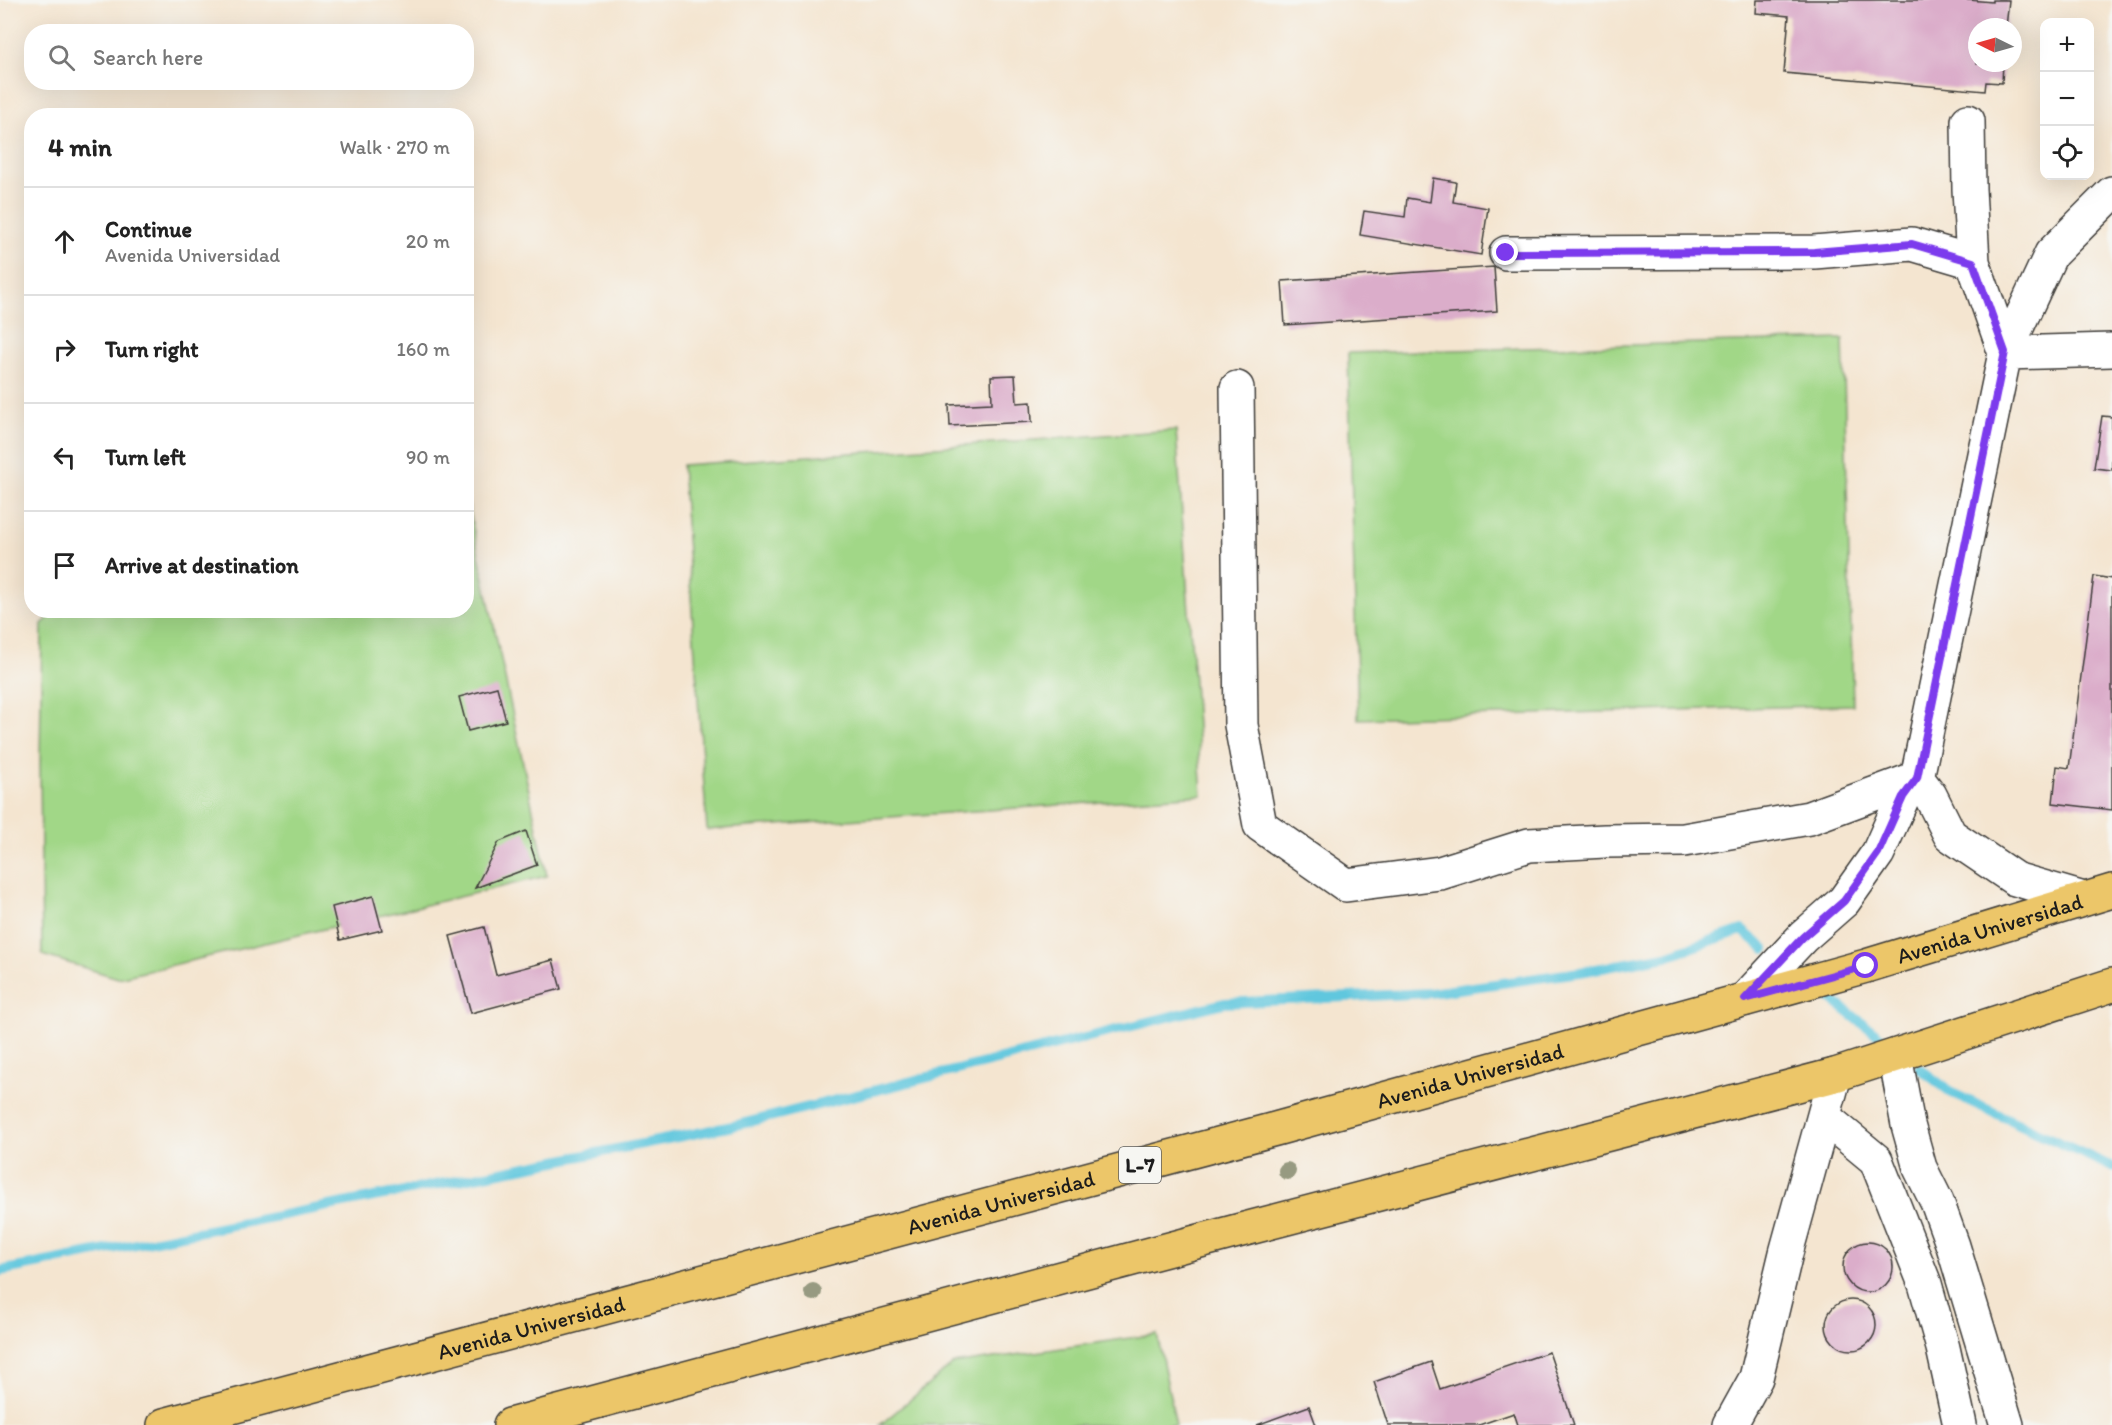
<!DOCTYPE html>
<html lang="en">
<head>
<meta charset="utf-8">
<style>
  body { margin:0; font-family:Itim,sans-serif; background:#f6f6f6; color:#222 }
  .controls { position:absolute; right:18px; top:18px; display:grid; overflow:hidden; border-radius:12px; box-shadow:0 6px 24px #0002 }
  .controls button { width:54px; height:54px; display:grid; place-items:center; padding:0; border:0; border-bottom:2px solid #e0e0e0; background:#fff; color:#222; font:30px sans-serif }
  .compass { position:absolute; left:1968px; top:18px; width:54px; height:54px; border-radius:50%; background:#fff; box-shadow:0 6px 24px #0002; rotate:275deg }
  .stop { position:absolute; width:18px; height:18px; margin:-14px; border:4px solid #7c3aed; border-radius:50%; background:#fff }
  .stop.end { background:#7c3aed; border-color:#fff; box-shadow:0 2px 6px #0008 }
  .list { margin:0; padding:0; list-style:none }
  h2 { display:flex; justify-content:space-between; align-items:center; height:78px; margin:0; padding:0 24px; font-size:26px }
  h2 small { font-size:20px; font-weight:400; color:#767676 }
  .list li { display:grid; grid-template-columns:39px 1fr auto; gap:18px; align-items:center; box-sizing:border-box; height:108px; padding:0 24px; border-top:2px solid #e0e0e0 }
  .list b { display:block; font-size:22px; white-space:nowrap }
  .list p { margin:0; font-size:20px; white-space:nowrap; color:#767676 }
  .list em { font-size:20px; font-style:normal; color:#767676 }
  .icon { flex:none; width:33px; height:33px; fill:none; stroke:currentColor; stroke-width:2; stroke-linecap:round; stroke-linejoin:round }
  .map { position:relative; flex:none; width:2112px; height:1425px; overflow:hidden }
  .search { position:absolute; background:#fff; box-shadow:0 6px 24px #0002; left:24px; top:24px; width:450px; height:66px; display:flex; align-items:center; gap:15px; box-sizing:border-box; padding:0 21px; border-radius:24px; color:#767676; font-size:22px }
  .panel { position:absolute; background:#fff; box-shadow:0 6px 24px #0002; left:24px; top:108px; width:450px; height:510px; border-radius:24px }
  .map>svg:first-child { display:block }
  .green { fill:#a1d787; stroke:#5e7a52; stroke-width:1.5 }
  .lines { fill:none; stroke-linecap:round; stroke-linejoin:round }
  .stream { stroke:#61c7de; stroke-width:10 }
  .building { fill:#dbadca }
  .minor-casing { stroke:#3c3a37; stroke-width:36 }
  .major-casing { stroke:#3c3a37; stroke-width:36 }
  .minor { stroke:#fff; stroke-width:33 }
  .major { stroke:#ecc669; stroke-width:33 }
  .tree { fill:#979a81 }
  .route { stroke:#7c3aed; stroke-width:8 }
  .labels { text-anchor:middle; stroke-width:4.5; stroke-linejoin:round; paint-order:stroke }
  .shield { fill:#f6f6f2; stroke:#5d5d5c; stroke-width:1.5 }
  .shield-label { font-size:21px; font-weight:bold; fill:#1c1c1c }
  .street-label { font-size:22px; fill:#1c1c1c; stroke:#f6f6f2 }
</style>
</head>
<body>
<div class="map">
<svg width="2112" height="1425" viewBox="0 0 2112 1425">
  <rect width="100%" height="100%" fill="#f6f6f2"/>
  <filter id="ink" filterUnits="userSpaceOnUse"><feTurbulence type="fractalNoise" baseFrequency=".0167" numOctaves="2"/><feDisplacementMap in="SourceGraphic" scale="12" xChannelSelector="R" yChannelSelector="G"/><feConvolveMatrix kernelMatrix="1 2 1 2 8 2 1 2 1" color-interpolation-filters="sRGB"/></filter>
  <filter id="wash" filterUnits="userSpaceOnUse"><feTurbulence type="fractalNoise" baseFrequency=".008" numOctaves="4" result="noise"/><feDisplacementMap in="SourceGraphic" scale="24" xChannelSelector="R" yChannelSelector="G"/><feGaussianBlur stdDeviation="1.35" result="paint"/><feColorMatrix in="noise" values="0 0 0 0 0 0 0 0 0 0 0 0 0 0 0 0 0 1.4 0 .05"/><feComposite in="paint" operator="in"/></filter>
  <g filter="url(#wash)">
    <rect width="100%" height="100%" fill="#f4e5d0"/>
    <path class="green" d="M1843 339 1853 705 1358 719 1348 353Z
      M1176 430 1202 795 707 830 682 465Z
      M467 499 547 876 118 978 42 955 40 765 42 624 57 610H466Z
      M1157 1334 1176 1425H880L953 1364Z"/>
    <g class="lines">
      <path class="stream" d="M1827 996 1883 1039
        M1919 1068 1952 1093 2112 1167
        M0 1271 733 1126 1224 1003 1430 993 1580 972 1666 956 1742 930 1765 949"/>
    </g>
    <g id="blocks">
      <path class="building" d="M1757 0H1969L1992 2V0H2009L2006 27H1977V63H2003L2002 83 1986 82 1985 91 1784 73 1789 16 1756 13Z
        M1433 178 1456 182 1453 202 1488 208 1481 255 1360 235 1364 211 1405 217 1407 198 1430 202Z
        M1494 267 1497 311 1285 325 1282 281Z
        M1015 375 1017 403 1031 402 1032 422 950 426 949 405 992 403 991 376Z
        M2102 416 2112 417V470L2094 468Z
        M2094 576 2112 579V810L2053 803 2057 766 2069 768Z
        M497 687 506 721 468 731 459 697Z
        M526 831 537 865 475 888 499 842Z
        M373 896 382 930 340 940 332 907Z
        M484 927 496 975 553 960 561 989 471 1013 450 936Z
        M1843 1267a25 25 0 1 1 50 0a25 25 0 1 1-50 0Z
        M1826 1325a25 25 0 1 1 50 0a25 25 0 1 1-50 0Z
        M1549 1352 1574 1425H1518L1514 1413 1479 1425H1388L1374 1382 1431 1362 1440 1389Z
        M1309 1406 1316 1425H1257Z"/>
    </g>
  </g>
  <g filter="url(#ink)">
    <use href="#blocks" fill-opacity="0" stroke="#3c3a37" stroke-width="1.5"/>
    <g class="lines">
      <g class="minor-casing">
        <path id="minor" d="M1968 121 1969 189 1973 262
          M1506 253 1814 252 1912 244 1973 262 2005 353 2112 350
          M1237 388 1241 725 1260 825 1346 885 1440 873 1529 845 1605 841 1684 840 1809 818 1917 778
          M1917 778 1930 795 1950 835 2015 879 2084 899
          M1745 999 1803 937 1844 901 1878 853 1903 797 1917 778 2005 353 2051 254 2112 193
          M1895 1056 1908 1125 1920 1168 1937 1202 1953 1246 2007 1425
          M1824 1117 1876 1160 1925 1284 1943 1348 1960 1425
          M1730 1425 1756 1378 1786 1253 1835 1075"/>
      </g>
      <g class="major-casing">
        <g id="major">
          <path id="s1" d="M164 1425 1279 1128 1866 966 2112 891"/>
          <path d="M510 1425 1241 1230 1835 1075 2112 985"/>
        </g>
      </g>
      <use href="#minor" class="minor"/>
      <use href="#major" class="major"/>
    </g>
    <g class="tree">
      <circle cx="1287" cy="1171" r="9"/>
      <circle cx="813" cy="1292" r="9"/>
    </g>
  </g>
  <g class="lines" filter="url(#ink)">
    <path class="route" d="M1506 253 1814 252 1912 244 1973 262 2005 352 1917 778 1903 797 1878 853 1844 901 1803 937 1745 999 1866 966"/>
  </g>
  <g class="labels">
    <rect class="shield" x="1119" y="1147" width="42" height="36" rx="4.5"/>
    <g class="shield-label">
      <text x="1140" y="1172">L-7</text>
    </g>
    <g class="street-label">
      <text dy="8" stroke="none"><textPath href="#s1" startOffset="1892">Avenida Universidad</textPath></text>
      <text dy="8" stroke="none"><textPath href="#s1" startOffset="1352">Avenida Universidad</textPath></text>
      <text dy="8" stroke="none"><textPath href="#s1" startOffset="866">Avenida Universidad</textPath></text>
      <text dy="8" stroke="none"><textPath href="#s1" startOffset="380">Avenida Universidad</textPath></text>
    </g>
  </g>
</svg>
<div class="controls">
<button>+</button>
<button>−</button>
<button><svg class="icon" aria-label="locate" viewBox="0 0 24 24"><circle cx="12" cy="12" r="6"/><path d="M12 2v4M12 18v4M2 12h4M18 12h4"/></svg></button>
</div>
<svg class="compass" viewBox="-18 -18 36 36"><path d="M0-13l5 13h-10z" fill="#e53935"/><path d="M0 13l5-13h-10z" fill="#767676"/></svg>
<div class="stop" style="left:1866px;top:966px"></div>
<div class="stop end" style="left:1506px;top:253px"></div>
<div class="search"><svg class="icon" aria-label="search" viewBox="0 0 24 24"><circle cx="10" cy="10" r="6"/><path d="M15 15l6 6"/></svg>Search here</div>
<section class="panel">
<h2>4 min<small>Walk · 270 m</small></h2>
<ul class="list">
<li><svg class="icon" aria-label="ahead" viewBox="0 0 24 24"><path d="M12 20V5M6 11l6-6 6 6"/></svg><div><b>Continue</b><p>Avenida Universidad</p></div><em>20 m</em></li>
<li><svg class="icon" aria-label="right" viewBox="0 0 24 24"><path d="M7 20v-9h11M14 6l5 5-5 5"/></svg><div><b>Turn right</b></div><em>160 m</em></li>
<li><svg class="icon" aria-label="left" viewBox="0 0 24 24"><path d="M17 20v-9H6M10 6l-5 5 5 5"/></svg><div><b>Turn left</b></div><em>90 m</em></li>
<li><svg class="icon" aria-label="arrive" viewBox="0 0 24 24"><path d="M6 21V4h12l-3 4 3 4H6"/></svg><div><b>Arrive at destination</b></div></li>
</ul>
</section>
</div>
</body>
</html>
